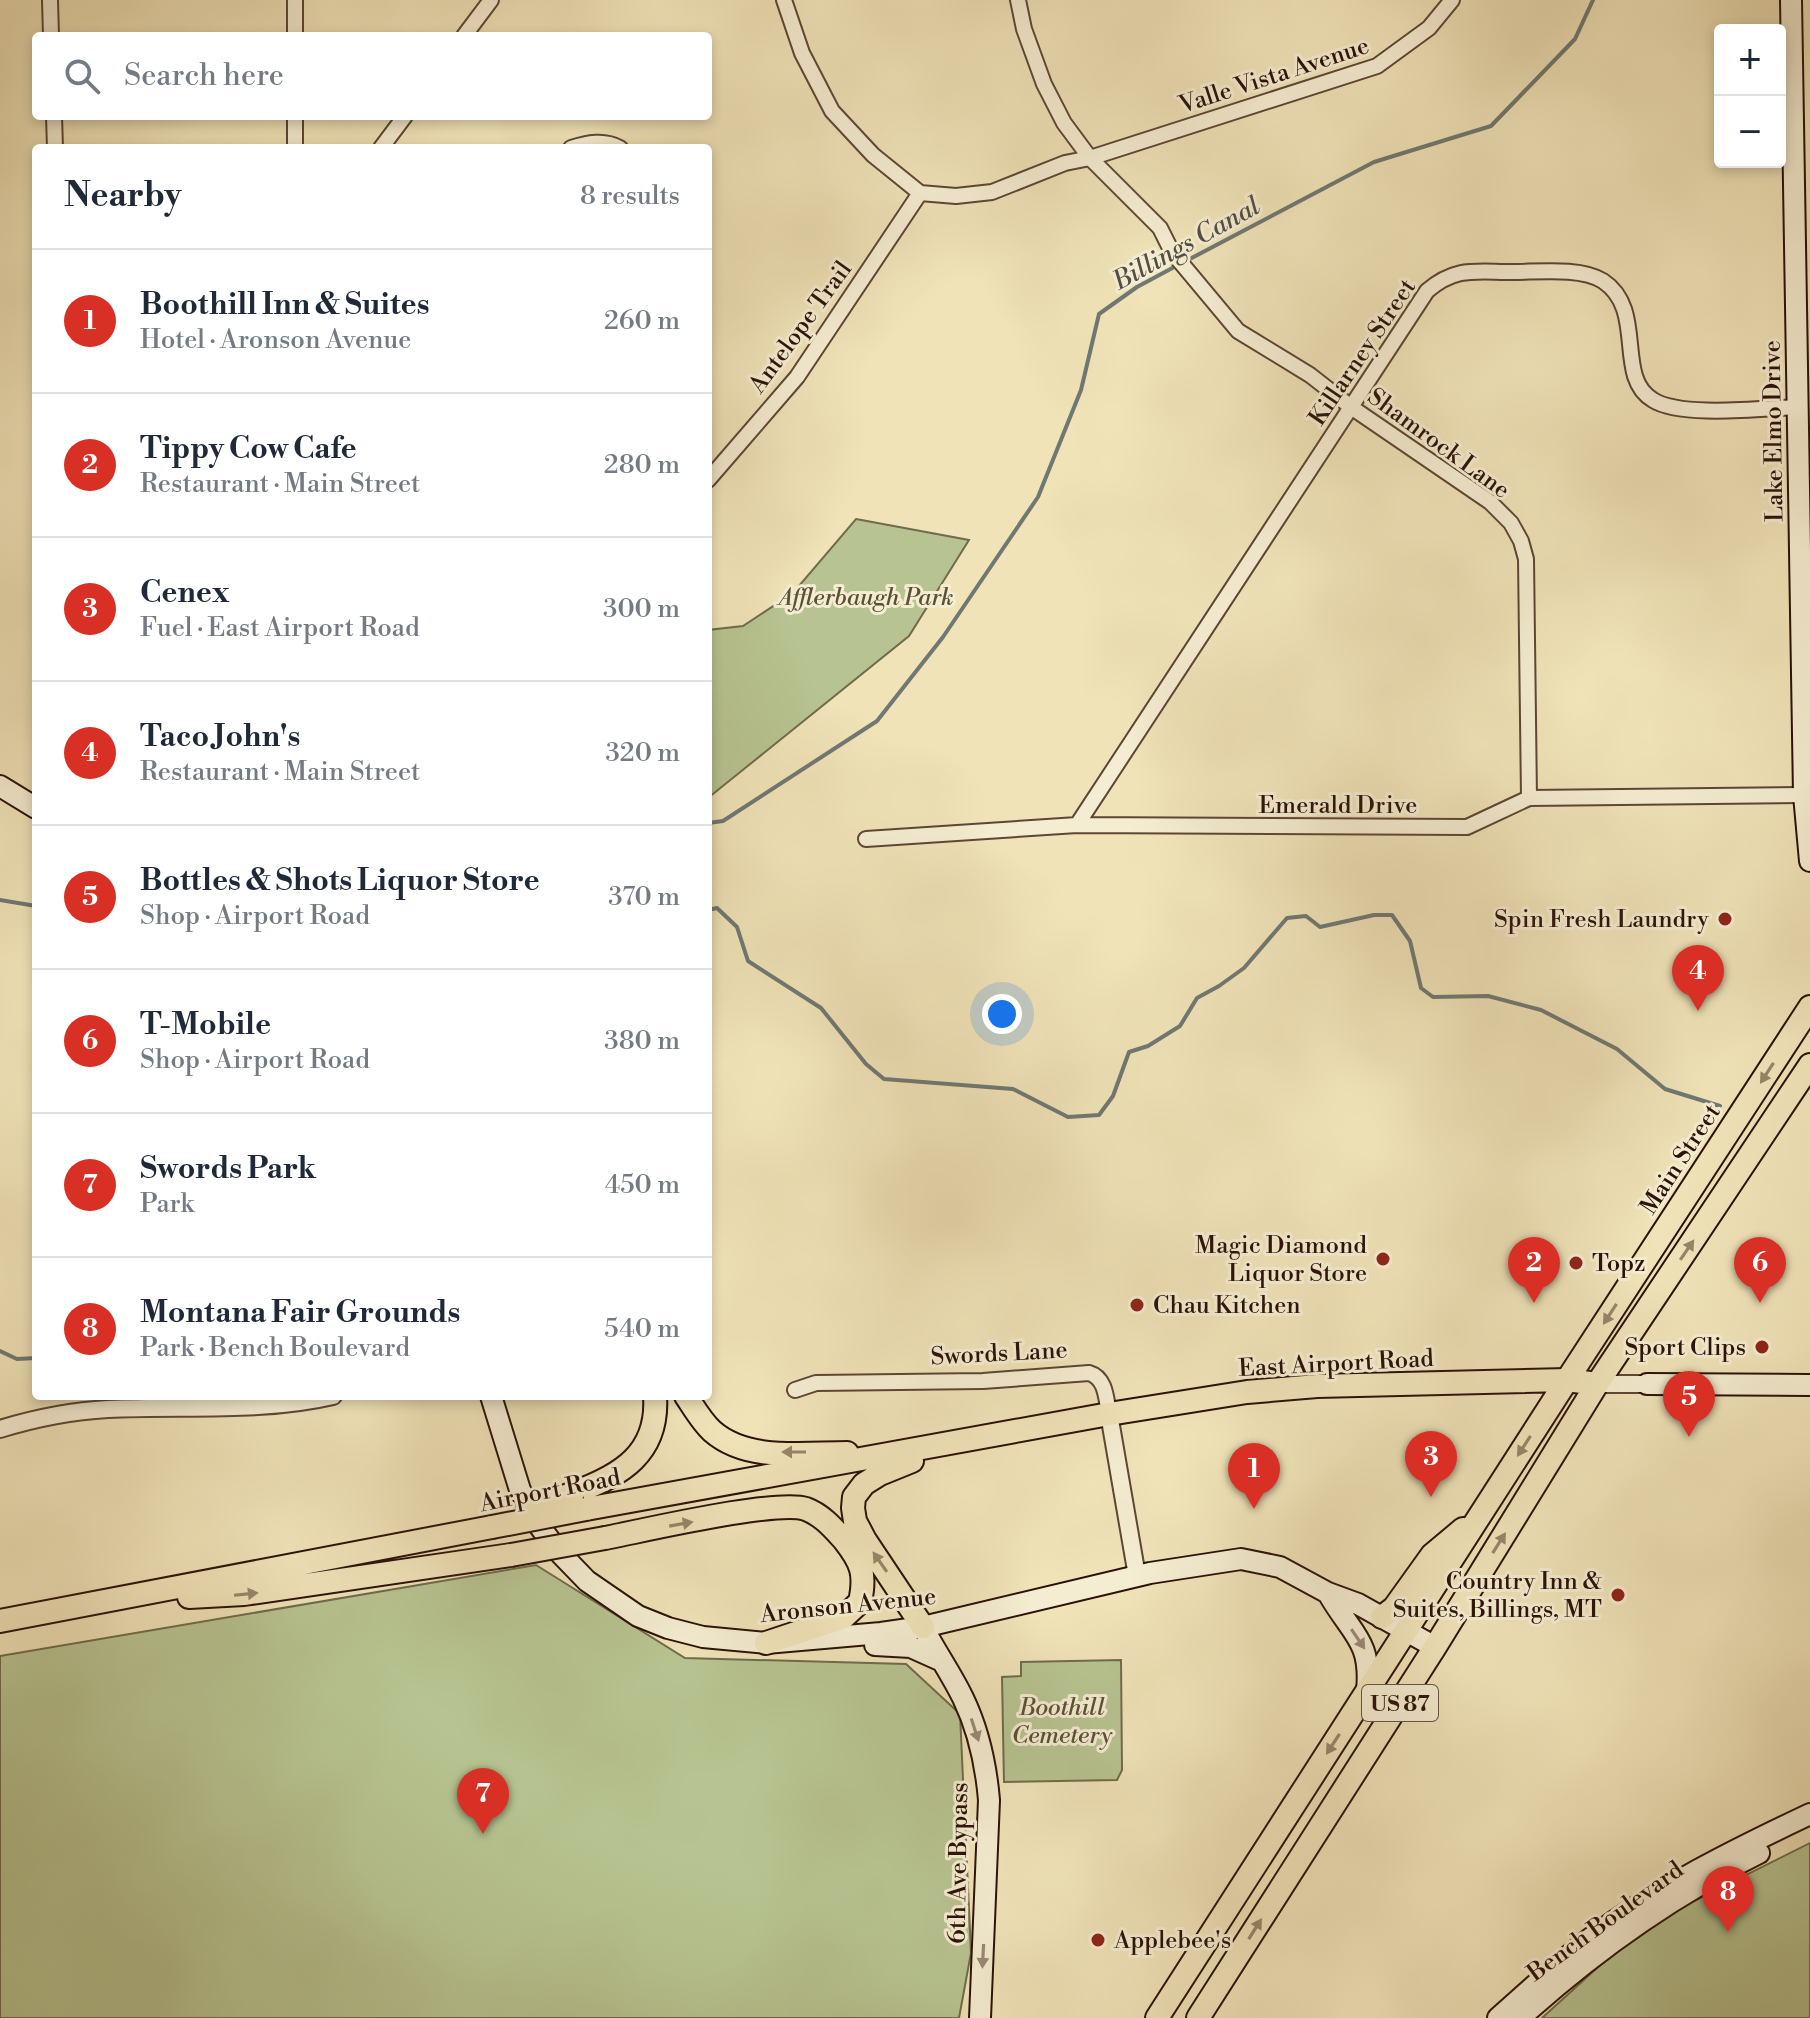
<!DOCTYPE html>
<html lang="en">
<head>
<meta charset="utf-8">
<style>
  body { margin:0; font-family:"Libre Bodoni",serif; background:#f2f2f3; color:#1f2937 }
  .controls { position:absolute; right:24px; top:24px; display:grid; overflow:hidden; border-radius:8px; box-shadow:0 4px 12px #0003 }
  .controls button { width:72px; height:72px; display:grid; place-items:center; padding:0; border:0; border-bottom:2px solid #e0e1e3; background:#fff; color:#1f2937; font:40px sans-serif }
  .you { position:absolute; left:1002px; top:1014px; width:28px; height:28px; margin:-20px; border:6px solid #fff; border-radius:50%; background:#1a73e8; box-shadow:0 0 0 12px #1a73e833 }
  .badge { display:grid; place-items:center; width:52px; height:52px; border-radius:50%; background:#d93025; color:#fff; font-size:26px; font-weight:700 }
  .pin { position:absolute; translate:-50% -66px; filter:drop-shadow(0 2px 4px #0008) }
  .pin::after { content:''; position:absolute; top:42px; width:28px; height:24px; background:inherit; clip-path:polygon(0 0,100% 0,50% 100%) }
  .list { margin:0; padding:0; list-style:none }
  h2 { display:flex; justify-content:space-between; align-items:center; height:104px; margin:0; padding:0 32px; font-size:34px }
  h2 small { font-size:26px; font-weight:400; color:#747a83 }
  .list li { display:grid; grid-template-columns:52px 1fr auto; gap:24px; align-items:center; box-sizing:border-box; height:144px; padding:0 32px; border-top:2px solid #e0e1e3 }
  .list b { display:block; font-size:30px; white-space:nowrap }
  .list p { margin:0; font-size:26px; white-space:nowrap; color:#747a83 }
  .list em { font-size:26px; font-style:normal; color:#747a83 }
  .icon { flex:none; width:44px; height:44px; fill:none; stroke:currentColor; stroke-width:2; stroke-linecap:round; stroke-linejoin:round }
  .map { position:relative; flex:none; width:1810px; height:2018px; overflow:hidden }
  .search { position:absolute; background:#fff; box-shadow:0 4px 12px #0003; left:32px; top:32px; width:680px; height:88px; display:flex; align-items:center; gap:20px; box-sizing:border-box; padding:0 28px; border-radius:8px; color:#747a83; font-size:30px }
  .panel { position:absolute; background:#fff; box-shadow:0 4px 12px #0003; left:32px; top:144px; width:680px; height:1256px; border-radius:8px }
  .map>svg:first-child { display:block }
  .green { fill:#b7c491; stroke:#706b4c; stroke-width:2 }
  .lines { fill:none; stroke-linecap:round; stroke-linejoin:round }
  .stream { stroke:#707872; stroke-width:4 }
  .minor-casing { stroke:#5c4634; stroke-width:18 }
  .tertiary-casing { stroke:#5c4634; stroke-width:20 }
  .secondary-casing { stroke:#2a1208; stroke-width:24 }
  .primary-casing { stroke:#2a1208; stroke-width:26 }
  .trunk-casing { stroke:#2a1208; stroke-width:26 }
  .minor { stroke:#f5edd1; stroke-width:14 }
  .tertiary { stroke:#f5edd1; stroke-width:16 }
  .secondary { stroke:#f5edd1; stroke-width:20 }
  .primary { stroke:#f0e3b8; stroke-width:22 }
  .trunk { stroke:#f0e3b8; stroke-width:22 }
  .trunk-bridge-casing { stroke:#2a1208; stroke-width:26; stroke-linecap:butt }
  .trunk-bridge { stroke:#f0e3b8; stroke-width:22 }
  .oneway { fill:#978569 }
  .oneway2 { fill:#9a8a77 }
  .poi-dot { fill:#8f2418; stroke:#f5edd1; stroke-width:3 }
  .labels { text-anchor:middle; stroke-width:6; stroke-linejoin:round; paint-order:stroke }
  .shield { fill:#f5edd1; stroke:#675444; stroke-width:2 }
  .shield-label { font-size:22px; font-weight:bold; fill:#2a1208 }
  .street-label { font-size:24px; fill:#2a1208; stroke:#f5edd1 }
  .park-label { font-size:24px; font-style:italic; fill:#5b5038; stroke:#f5edd1 }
  .poi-label { font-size:24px; fill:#2a1208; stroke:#f5edd1; text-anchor:end }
  .water-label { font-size:26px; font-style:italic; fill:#534e46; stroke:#f5edd1 }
</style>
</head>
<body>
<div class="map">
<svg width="1810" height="2018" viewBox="0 0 1810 2018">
  <rect width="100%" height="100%" fill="#f0e3b8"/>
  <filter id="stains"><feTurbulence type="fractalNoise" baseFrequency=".0025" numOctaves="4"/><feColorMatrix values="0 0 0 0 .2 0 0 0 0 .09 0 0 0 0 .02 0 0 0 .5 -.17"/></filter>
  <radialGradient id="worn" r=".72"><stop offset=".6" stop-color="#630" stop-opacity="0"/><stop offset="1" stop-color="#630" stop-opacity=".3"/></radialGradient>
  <path class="green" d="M856 519 969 540 909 636 708 798V630L743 626 793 593Z
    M536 1565 685 1658 906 1664 960 1714 971 1953 959 2018H0V1656Z
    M1121 1660 1122 1770 1117 1780 1004 1782 1002 1677 1021 1676V1662Z
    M1810 1843V2018H1542L1608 1958 1684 1906Z"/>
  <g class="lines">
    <path class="stream" d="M1186 261 1374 162 1491 126 1575 39 1593 0
      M708 823 723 821 877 721 943 637 1038 497 1081 390 1099 314 1137 287 1178 265
      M0 900 36 906
      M708 910 717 908 737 927 748 961 821 1008 866 1064 884 1079 1013 1089 1068 1117 1099 1115 1113 1096 1129 1052 1148 1046 1180 1026 1197 998 1219 986 1244 968 1287 918 1306 916 1320 927 1374 915H1392L1410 941 1421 988 1433 997 1488 996 1541 1010 1617 1049 1665 1089 1720 1106
      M0 1351 17 1359 36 1358"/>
    <g class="minor-casing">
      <path id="minor" d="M50 0 51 36
        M295 0V36
        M784 0 802 53 832 111 873 155 920 193 956 196 992 192 1065 163 1090 158 1377 66 1429 28 1452 0
        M1018 0 1024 29 1044 84 1064 123 1090 158 1160 228 1172 252 1238 331 1310 375 1351 407 1490 502 1511 523 1521 541 1526 559 1529 798
        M464 36 491 0
        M54 116 55 148
        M295 116V148
        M381 148 405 116
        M571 148C587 143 604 139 620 148
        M708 480 797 377 920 193
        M1077 825 1427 291C1456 266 1476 272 1513 272 1538 272 1581 267 1603 281 1647 310 1614 377 1653 400 1681 418 1764 408 1798 407
        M866 839 1077 825 1467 827 1529 798 1804 795
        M795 1390 816 1383 983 1381 1089 1373C1106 1378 1106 1398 1109 1414"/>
    </g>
    <g class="tertiary-casing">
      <path id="tertiary" d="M1597 1384H1647
        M1109 1414 1137 1576
        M0 1429C36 1418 70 1411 108 1409 181 1405 261 1413 333 1396"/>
    </g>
    <g class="secondary-casing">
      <path id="secondary" d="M1791 0 1804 795 1810 861
        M0 786 36 808
        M1647 1384 1810 1385
        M491 1396 520 1490 538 1524 558 1551 587 1581 638 1616 668 1628 703 1637 766 1643 881 1633 923 1627 1150 1573 1241 1559 1280 1567 1328 1593 1358 1604 1435 1647
        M1328 1593C1351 1634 1372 1640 1367 1691
        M923 1627C935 1651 951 1673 963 1698 978 1729 986 1765 989 1800L980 2018
        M875 1645 911 1647 940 1660
        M1498 2018C1529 1991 1558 1963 1591 1938 1659 1887 1734 1850 1810 1814
        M1520 2018C1592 1953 1671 1896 1759 1853"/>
    </g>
    <g class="primary-casing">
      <path id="primary" d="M1567 1380 1810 1007
        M1597 1384 1810 1065"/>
    </g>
    <g class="trunk-casing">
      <path id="trunk" d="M686 1396C694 1408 702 1422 712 1431 747 1462 804 1453 847 1453
        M912 1461 880 1474 864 1484 854 1497 853 1508 855 1521 865 1540 923 1627
        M573 1493C621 1476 659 1453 655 1396
        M586 1509 1109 1414 1247 1392 1317 1386 1567 1380 1597 1384 1435 1647 1198 2018
        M605 1538C642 1531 777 1499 806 1509 822 1515 833 1528 844 1540 862 1563 866 1574 860 1602L844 1617 766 1643
        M189 1597 244 1594 511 1555
        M1382 1617 1394 1608 1432 1555 1463 1529
        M0 1621 492 1527
        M1157 2018 1567 1380"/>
    </g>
    <use href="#minor" class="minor"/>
    <use href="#tertiary" class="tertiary"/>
    <use href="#secondary" class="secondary"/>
    <use href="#primary" class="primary"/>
    <use href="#trunk" class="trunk"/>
    <g class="trunk-bridge-casing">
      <path id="trunk-bridge" d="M534 1510 573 1493
        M492 1527 586 1509
        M511 1555 605 1538"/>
    </g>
    <use href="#trunk-bridge" class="trunk-bridge"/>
  </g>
  <defs><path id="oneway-solid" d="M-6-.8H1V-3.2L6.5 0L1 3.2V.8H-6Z" transform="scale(2)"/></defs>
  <g class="oneway">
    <use href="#oneway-solid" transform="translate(1767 1073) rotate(123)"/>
    <use href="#oneway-solid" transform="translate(1687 1250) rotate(-56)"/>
    <use href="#oneway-solid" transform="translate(1610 1314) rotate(123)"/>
    <use href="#oneway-solid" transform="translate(1524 1446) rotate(123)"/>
    <use href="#oneway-solid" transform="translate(794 1452) rotate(-180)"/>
    <use href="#oneway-solid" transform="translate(681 1524) rotate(-10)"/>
    <use href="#oneway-solid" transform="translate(1499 1543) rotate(-58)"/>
    <use href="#oneway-solid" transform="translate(880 1562) rotate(-125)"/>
    <use href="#oneway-solid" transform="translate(246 1594) rotate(-6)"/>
    <use href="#oneway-solid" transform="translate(1333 1744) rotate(123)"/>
    <use href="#oneway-solid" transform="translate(1255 1929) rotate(-58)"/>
  </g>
  <g class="oneway2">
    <use href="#oneway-solid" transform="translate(1358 1639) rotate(56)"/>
    <use href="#oneway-solid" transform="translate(975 1730) rotate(72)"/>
    <use href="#oneway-solid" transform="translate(983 1956) rotate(93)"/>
  </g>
  <g class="poi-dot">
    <circle cx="1725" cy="919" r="8"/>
    <circle cx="1383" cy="1259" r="8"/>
    <circle cx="1576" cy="1263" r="8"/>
    <circle cx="1137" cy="1305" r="8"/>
    <circle cx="1762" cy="1347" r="8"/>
    <circle cx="1618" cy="1595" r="8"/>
    <circle cx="1098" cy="1940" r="8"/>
  </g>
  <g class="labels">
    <rect class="shield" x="1362" y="1685" width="76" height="36" rx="6"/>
    <g class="shield-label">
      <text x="1400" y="1711">US 87</text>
    </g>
    <g class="street-label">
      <text transform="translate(1274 75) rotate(-18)" y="8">Valle Vista Avenue</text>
      <text transform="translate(800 327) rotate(-54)" y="8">Antelope Trail</text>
      <text transform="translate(1362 352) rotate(-56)" y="8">Killarney Street</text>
      <text transform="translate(1773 431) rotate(-91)" y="8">Lake Elmo Drive</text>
      <text transform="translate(1439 443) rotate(36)" y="8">Shamrock Lane</text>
      <text x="1338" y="813">Emerald Drive</text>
      <text transform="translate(1680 1159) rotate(-57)" y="8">Main Street</text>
      <text transform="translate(999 1353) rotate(-3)" y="8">Swords Lane</text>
      <text transform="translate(1336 1363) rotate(-3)" y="8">East Airport Road</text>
      <text transform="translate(550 1490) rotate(-11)" y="8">Airport Road</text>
      <text transform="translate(848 1605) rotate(-6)" y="8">Aronson Avenue</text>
      <text transform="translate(958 1863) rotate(-89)" y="8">6th Ave Bypass</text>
      <text transform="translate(1605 1921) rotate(-36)" y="8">Bench Boulevard</text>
    </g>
    <g class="park-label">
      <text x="866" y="605">Afflerbaugh Park</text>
      <text x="1062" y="1715">Boothill<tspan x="1062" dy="28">Cemetery</tspan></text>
    </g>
    <g class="poi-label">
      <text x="1709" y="927">Spin Fresh Laundry</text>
      <text x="1367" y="1253">Magic Diamond<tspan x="1367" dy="28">Liquor Store</tspan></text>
      <text x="1592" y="1271" text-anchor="start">Topz</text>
      <text x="1153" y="1313" text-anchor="start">Chau Kitchen</text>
      <text x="1746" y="1355">Sport Clips</text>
      <text x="1602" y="1589">Country Inn &amp;<tspan x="1602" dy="28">Suites, Billings, MT</tspan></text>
      <text x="1114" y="1948" text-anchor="start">Applebee's</text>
    </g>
    <g class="water-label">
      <text transform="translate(1186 243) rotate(-29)" y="9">Billings Canal</text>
    </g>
  </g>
  <rect width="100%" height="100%" filter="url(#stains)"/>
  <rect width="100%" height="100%" fill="url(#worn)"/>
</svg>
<div class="controls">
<button>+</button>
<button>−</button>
</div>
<div class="you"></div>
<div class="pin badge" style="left:1254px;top:1509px">1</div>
<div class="pin badge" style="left:1534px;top:1303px">2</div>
<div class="pin badge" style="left:1431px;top:1497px">3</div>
<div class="pin badge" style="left:1698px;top:1011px">4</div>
<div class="pin badge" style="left:1689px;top:1437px">5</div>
<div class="pin badge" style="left:1760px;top:1303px">6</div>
<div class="pin badge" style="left:483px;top:1834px">7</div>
<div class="pin badge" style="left:1728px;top:1932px">8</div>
<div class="search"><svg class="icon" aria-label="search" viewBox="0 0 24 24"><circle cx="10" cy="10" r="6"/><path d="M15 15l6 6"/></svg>Search here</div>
<section class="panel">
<h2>Nearby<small>8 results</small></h2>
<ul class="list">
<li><span class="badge">1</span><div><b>Boothill Inn &amp; Suites</b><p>Hotel · Aronson Avenue</p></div><em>260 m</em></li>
<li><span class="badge">2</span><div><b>Tippy Cow Cafe</b><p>Restaurant · Main Street</p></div><em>280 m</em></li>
<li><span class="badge">3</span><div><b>Cenex</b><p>Fuel · East Airport Road</p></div><em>300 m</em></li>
<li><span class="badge">4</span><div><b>Taco John's</b><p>Restaurant · Main Street</p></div><em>320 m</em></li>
<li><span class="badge">5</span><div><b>Bottles &amp; Shots Liquor Store</b><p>Shop · Airport Road</p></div><em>370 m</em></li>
<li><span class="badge">6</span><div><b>T-Mobile</b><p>Shop · Airport Road</p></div><em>380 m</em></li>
<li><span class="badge">7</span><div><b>Swords Park</b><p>Park</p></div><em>450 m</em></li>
<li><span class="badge">8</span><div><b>Montana Fair Grounds</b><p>Park · Bench Boulevard</p></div><em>540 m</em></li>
</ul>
</section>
</div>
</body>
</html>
